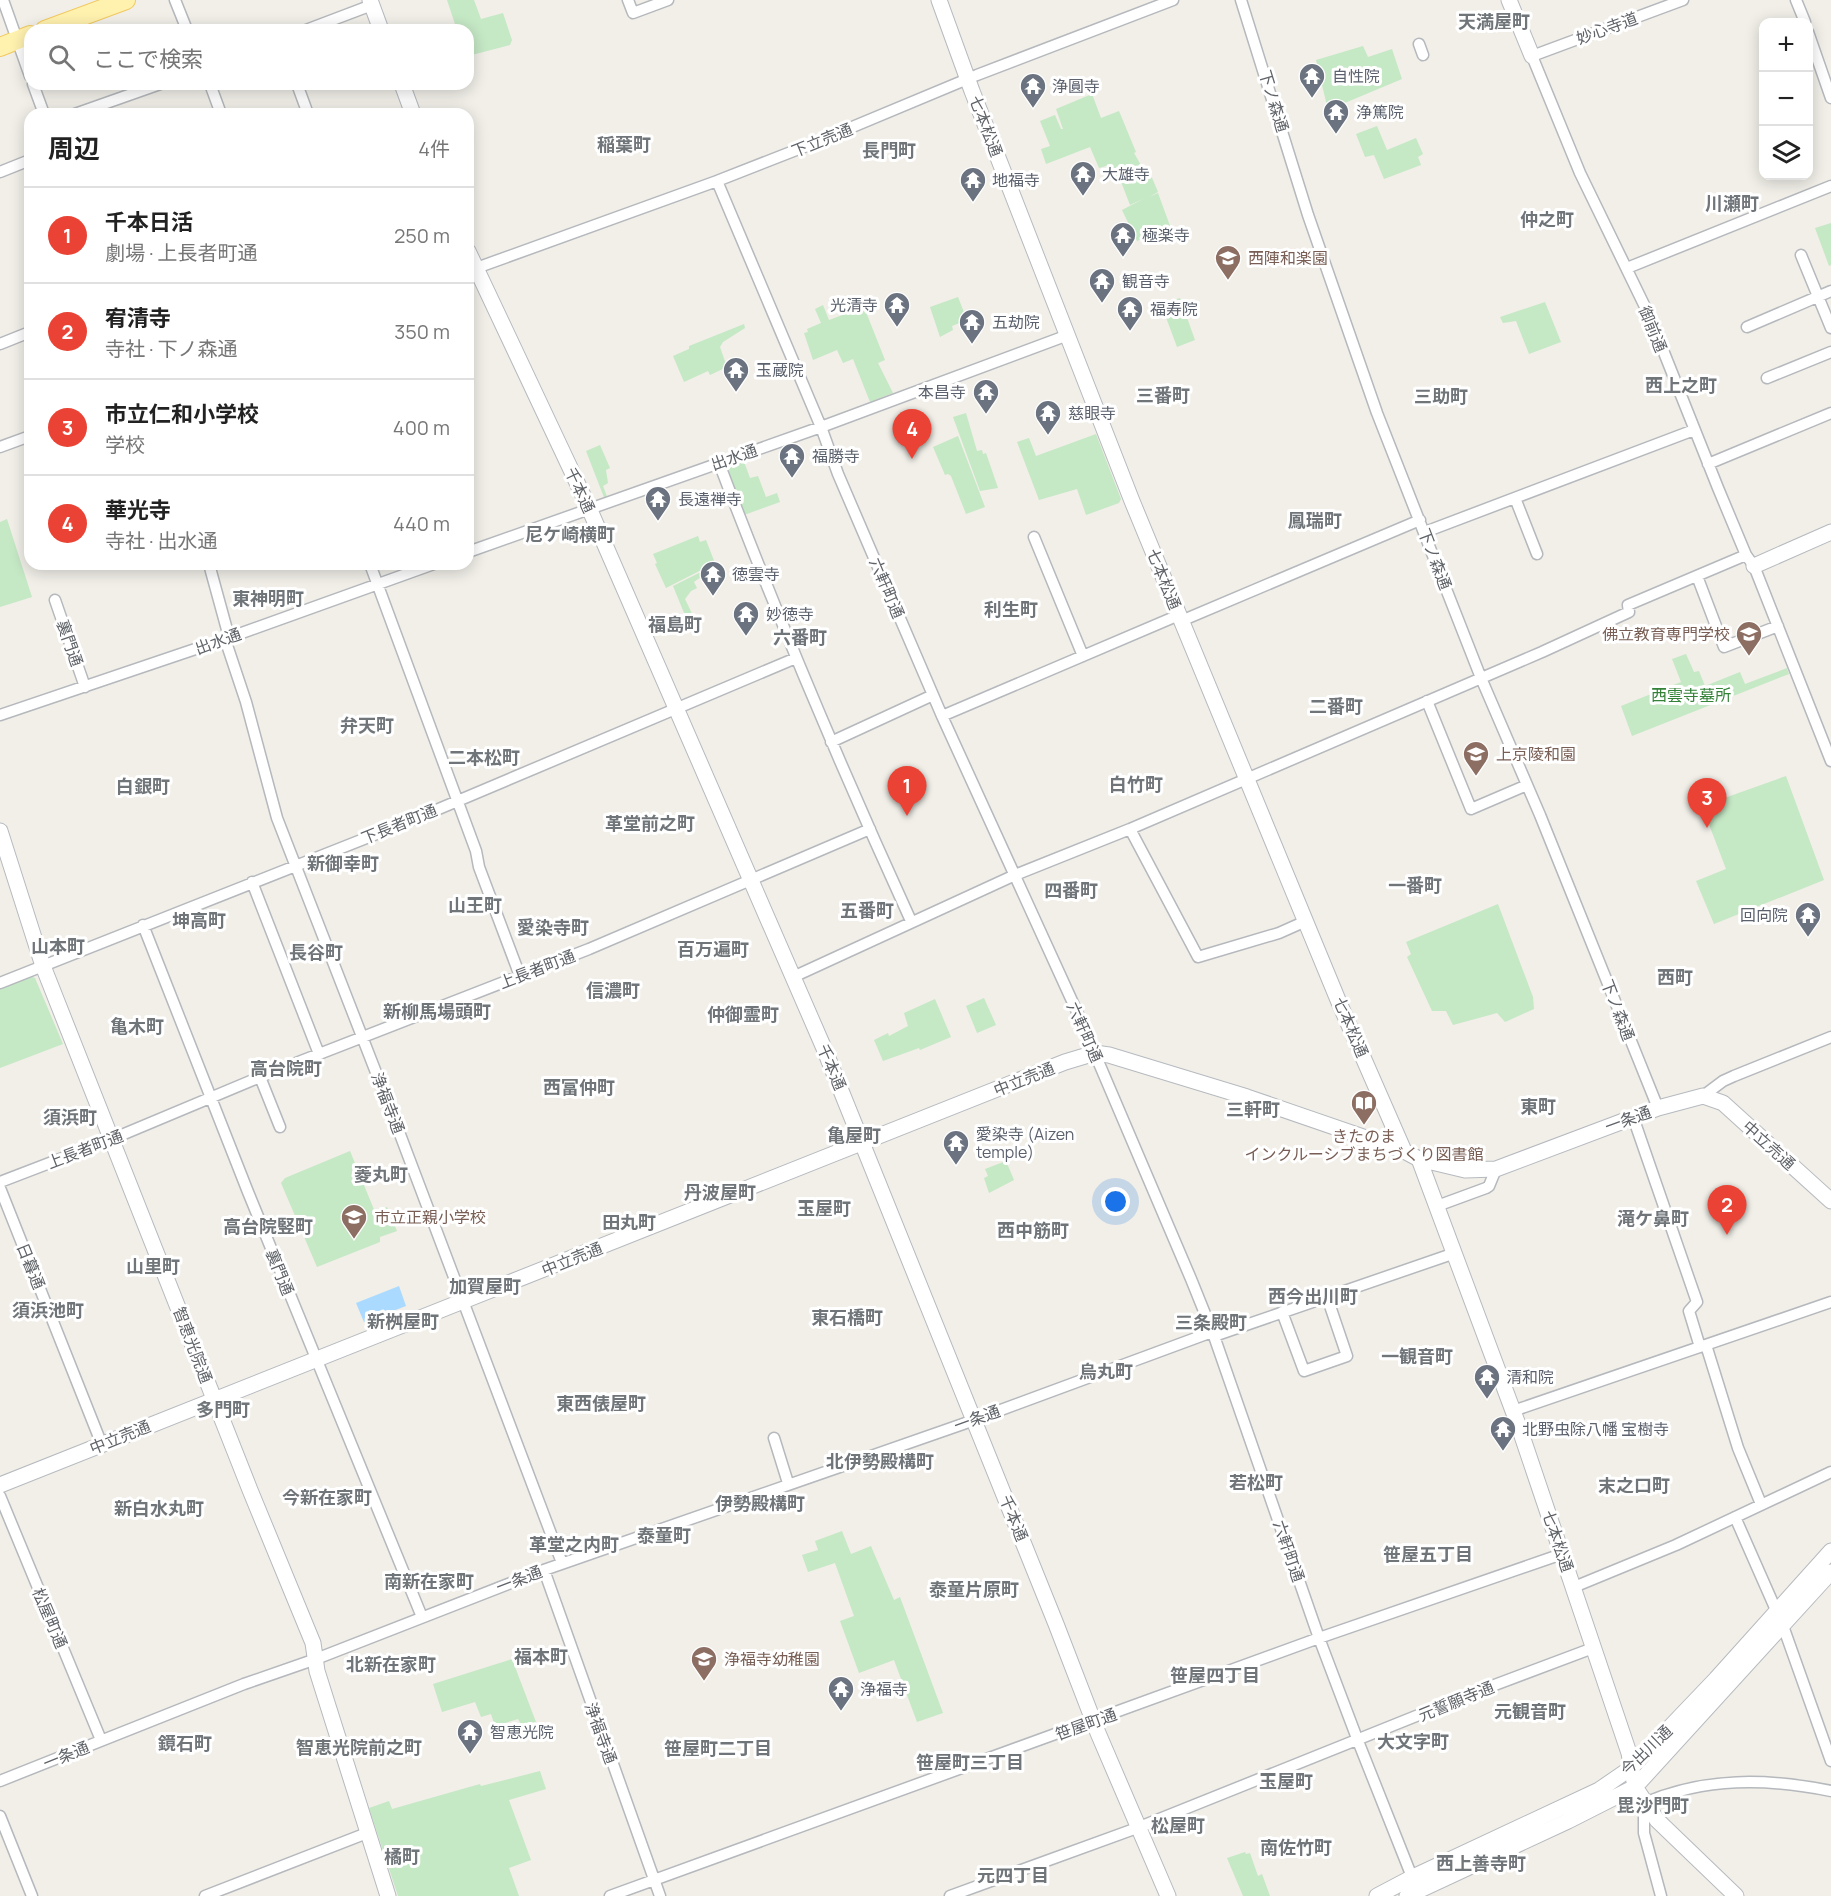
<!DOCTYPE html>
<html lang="ja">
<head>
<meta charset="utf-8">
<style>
  body { margin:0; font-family:Manrope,"Noto Sans JP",sans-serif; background:#f6f6f6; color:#222 }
  .controls { position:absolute; right:18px; top:18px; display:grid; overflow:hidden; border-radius:12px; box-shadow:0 3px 15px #0003 }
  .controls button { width:54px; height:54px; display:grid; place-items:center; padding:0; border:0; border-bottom:2px solid #e0e0e0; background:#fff; color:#222; font:30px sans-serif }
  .you { position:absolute; left:1116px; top:1202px; width:21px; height:21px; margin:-15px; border:4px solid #fff; border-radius:50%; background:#1a73e8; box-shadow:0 0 0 9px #1a73e833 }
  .badge { display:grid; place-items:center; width:39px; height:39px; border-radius:50%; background:#ea4335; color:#fff; font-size:20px; font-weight:700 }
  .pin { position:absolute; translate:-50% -50px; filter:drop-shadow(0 2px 3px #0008) }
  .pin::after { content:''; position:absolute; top:32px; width:21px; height:18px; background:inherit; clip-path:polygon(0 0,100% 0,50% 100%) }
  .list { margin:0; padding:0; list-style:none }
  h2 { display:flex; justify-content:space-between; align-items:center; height:78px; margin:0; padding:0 24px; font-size:26px }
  h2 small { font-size:20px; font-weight:400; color:#767676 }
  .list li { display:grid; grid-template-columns:39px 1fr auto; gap:18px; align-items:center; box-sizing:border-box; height:96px; padding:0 24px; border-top:2px solid #e0e0e0 }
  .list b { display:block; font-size:22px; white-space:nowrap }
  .list p { margin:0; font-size:20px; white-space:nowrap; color:#767676 }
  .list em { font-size:20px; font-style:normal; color:#767676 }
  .icon { flex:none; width:33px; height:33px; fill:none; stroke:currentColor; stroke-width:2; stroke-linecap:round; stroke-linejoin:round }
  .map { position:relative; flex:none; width:1831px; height:1896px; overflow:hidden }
  .search { position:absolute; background:#fff; box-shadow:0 3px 15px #0003; left:24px; top:24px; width:450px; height:66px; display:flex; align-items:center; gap:15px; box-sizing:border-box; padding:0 21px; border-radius:18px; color:#767676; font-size:22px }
  .panel { position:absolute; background:#fff; box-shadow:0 3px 15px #0003; left:24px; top:108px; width:450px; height:462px; border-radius:18px }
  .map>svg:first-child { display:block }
  .green { fill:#c5e8c5 }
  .water { fill:#aadaff }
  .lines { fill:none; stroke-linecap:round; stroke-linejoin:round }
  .street-casing { stroke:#b5b8bc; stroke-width:13 }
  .secondary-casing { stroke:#b6babf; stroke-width:17 }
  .primary-casing { stroke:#f2c960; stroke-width:20 }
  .street { stroke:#fff; stroke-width:10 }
  .secondary { stroke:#fff; stroke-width:15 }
  .primary { stroke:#fff2af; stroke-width:18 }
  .labels { text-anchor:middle; stroke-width:6; stroke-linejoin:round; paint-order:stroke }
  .street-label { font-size:16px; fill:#5f6368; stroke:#fff }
  .worship-label { font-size:16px; fill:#5b616d; stroke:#fff; text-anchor:start }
  .education-label { font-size:16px; fill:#785e54; stroke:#fff; text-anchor:start }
  .park-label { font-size:16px; fill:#348238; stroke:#fff }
  .neighbourhood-label { font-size:18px; font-weight:bold; fill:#70757a; stroke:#fff }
</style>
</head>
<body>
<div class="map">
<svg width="1831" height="1896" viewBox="0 0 1831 1896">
  <rect width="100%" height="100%" fill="#f1efe8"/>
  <path class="green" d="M447 0H474L481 19 503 13 512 40 510 45 468 56V30H448L456 27Z
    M1363 46 1368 57 1392 49 1402 79 1328 110 1316 60Z
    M1092 94 1101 118 1119 111 1136 152 1134 153 1142 167 1150 173 1158 192 1149 197 1158 193 1173 234 1147 243 1144 238 1137 241 1122 210 1145 198 1130 205 1120 179 1113 181 1106 166 1099 168 1090 147 1046 164 1041 149 1050 146 1040 121 1055 115 1061 129H1063L1056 109Z
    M1377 126 1387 150 1416 138 1423 154 1418 157 1421 165 1384 179 1374 155 1365 157 1356 134Z
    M1831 223V265L1829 266 1815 228Z
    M958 297 967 320 952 326 953 330 940 337 930 307Z
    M1180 298 1195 340 1177 347 1161 304Z
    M1545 302 1561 342 1529 354 1516 321 1503 323 1500 317Z
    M823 305 829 320 864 307 885 360 878 363 893 393 870 402 853 359 843 363 837 350 813 360 804 333 808 332 807 329 821 323 815 309Z
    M744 324 745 328 723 342 720 347 727 367 710 375 708 371 684 382 673 356 689 349V346Z
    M966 413 977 451 982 450 983 454 986 453 998 488 980 491 953 417Z
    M1096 434 1121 499 1119 503 1086 515 1077 489 1039 500 1017 442 1029 438 1036 456Z
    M958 436 985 507 966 514 951 476 948 474 945 475 933 447Z
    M600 445 610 468 606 470 608 483 603 486 608 499 605 500 586 451Z
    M743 459 750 478 758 476 766 497 777 493 780 502 744 515 726 466Z
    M7 519 32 597 0 607V522Z
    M698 536 700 542 706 540 715 563 666 588 655 564 657 563 653 554Z
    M703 571 705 574 694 582 697 588 691 591 685 599 698 626 691 630 673 586Z
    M1686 654 1694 672 1699 671 1705 686 1740 672 1745 684 1787 668 1789 674 1632 736 1621 706 1681 682 1672 659Z
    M1786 776 1824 880 1714 924 1696 881 1726 869 1702 806Z
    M1498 904 1533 997 1534 1009 1505 1022 1497 1013 1453 1025 1446 1011H1432L1407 957 1411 954 1406 942Z
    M30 976 35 978 63 1044 0 1068V988Z
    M984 998 996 1025 977 1033 966 1006Z
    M935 999 951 1037 920 1050 919 1048 883 1061 874 1040 888 1033 889 1036 908 1026 904 1013Z
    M350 1151 375 1212 387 1207 397 1231 380 1237V1242L317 1267 281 1183 285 1178Z
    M1006 1161 1014 1180 989 1193 984 1178 988 1176 985 1169Z
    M842 1531 851 1554 871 1546 894 1600 900 1597 943 1713 917 1722 894 1660 859 1673 840 1621 854 1616 835 1563 808 1572 802 1555 818 1550 815 1541Z
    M512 1659 536 1722 522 1726 518 1719 495 1726 491 1714 481 1717 475 1702 442 1712 433 1684Z
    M540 1771 546 1789 509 1800 531 1860 509 1868 519 1896H398L369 1808 389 1801 392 1809 480 1784 481 1786Z
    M1245 1852 1246 1854 1250 1853 1258 1876 1262 1874 1270 1896H1243L1227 1858Z"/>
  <path class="water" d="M399 1286 406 1306 364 1322 356 1303Z"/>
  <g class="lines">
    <g class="street-casing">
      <path id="street" d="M3 0 30 76
        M175 0 187 30
        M628 0 633 13 668 0
        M1241 0 1308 215 1377 413 1481 678 1540 815 1658 1108
        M1683 0 1532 56 1580 173 1649 315 1718 488 1746 555 1754 566 1831 761
        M1796 0 1805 22
        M306 30 372 5
        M1808 32 1831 98
        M1419 44 1423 55
        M33 84 44 114
        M210 84 221 114
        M297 84 308 114
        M75 114 160 84
        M0 172 30 160
        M717 181 821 427 838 474 942 716 1078 1014 1191 1279 1214 1336 1319 1638 1358 1741 1414 1882
        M1801 255 1831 328
        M1627 268 1831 186
        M468 271 717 181 814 143 977 75 1173 0
        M1747 327 1831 291
        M0 344 30 332
        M1767 378 1831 352
        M0 447 30 436
        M719 463C778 618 842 770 911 921
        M1708 464 1831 413
        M1515 498 1537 554
        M1425 532 1694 430
        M1034 537 1083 656
        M468 552 821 427 1068 335
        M209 564 229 637
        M370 564 476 851 479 867 520 976
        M1697 576 1724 647 1778 626
        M55 600 85 687
        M1181 621 1420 520
        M225 639 246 702 277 818 398 1129 562 1563
        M1427 701 1471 809 1527 785
        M0 715 225 639 434 564
        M942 716 1179 615
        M831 742 933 695
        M1130 829 1198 957 1279 933 1306 921
        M252 882 319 1054
        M143 925 248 1192 422 1617
        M793 977 1015 875 1130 829 1542 652 1629 612 1628 605 1746 555
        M0 983 422 816 796 658
        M260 1077 280 1127
        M1703 1096 1723 1081 1734 1076 1831 1037
        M1633 1117 1697 1302 1689 1311 1700 1347
        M0 1182 112 1139 260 1077 589 949 870 829
        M0 1188 102 1445
        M1437 1206 1486 1188 1489 1186 1496 1169
        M1282 1312 1304 1371 1347 1356 1327 1297
        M1214 1336 1455 1253
        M1706 1345 1738 1448 1761 1504
        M1513 1411 1831 1302
        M774 1438 788 1483
        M0 1496 101 1740
        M1735 1517 1783 1626 1831 1761
        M544 1570 660 1896
        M1574 1587 1676 1545 1831 1472
        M0 1781 244 1684 316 1659 544 1570 963 1424 1212 1332
        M0 1816 32 1896
        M205 1896 367 1833
        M610 1896 1319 1638 1562 1554
        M950 1896 1137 1828 1476 1692 1593 1648
        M1661 1896 1644 1833V1803C1706 1777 1766 1778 1831 1791"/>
    </g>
    <g class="secondary-casing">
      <path id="secondary" d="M370 0 381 30
        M939 0 972 91 1132 501 1338 1000 1404 1151
        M1509 0 1532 56
        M402 84 413 114
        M468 251 589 508 823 1046 1056 1624 1098 1733 1168 1896
        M1754 566 1831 532
        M0 831 43 966 250 1490 313 1643 317 1671 388 1896
        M1419 1159 1519 1427 1629 1753 1635 1787 1657 1820 1736 1896
        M0 1485 1065 1062 1095 1053 1109 1055 1247 1097 1404 1151 1419 1159 1465 1170 1496 1169 1658 1108 1703 1096 1723 1103 1831 1201
        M1377 1896 1413 1877 1599 1790 1631 1768 1716 1679 1831 1551
        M1407 1896 1568 1821 1635 1787 1831 1572"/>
    </g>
    <g class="primary-casing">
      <path id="primary" d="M45 30 126 0
        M0 47 30 35"/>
    </g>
    <use href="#street" class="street"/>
    <use href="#secondary" class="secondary"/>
    <use href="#primary" class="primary"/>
  </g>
  <defs>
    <g id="temple-pin" transform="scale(1.35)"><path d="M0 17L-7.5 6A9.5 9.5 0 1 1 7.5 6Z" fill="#6b7280" stroke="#fff"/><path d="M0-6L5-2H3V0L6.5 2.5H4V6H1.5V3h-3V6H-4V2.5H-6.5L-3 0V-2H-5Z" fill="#fff"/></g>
    <g id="school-pin" transform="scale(1.35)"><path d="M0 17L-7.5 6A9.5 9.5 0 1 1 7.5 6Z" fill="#8d6e63" stroke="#fff"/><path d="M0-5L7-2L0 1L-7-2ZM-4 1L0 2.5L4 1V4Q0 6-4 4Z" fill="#fff"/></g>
    <g id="university-pin" transform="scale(1.35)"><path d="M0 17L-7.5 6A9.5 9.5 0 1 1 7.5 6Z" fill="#8d6e63" stroke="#fff"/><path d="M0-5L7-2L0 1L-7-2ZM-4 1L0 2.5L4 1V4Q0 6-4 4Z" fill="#fff"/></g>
    <g id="library-pin" transform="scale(1.35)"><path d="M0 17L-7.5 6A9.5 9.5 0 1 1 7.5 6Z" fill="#8d6e63" stroke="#fff"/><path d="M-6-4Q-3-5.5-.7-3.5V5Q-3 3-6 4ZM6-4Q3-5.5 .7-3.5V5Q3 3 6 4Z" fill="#fff"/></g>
  </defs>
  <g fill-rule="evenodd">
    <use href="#temple-pin" x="1312" y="76"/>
    <use href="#temple-pin" x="1033" y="86"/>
    <use href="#temple-pin" x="1336" y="112"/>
    <use href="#temple-pin" x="1083" y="174"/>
    <use href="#temple-pin" x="973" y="180"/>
    <use href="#temple-pin" x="1123" y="235"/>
    <use href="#school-pin" x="1228" y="258"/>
    <use href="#temple-pin" x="1102" y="281"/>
    <use href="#temple-pin" x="897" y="305"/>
    <use href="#temple-pin" x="1130" y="309"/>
    <use href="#temple-pin" x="972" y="322"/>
    <use href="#temple-pin" x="736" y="370"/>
    <use href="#temple-pin" x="986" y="392"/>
    <use href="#temple-pin" x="1048" y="413"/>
    <use href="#temple-pin" x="792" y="456"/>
    <use href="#temple-pin" x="658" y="499"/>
    <use href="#temple-pin" x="713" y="574"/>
    <use href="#temple-pin" x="746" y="614"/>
    <use href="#university-pin" x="1749" y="634"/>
    <use href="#school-pin" x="1476" y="754"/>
    <use href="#temple-pin" x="1808" y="915"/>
    <use href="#library-pin" x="1364" y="1103"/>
    <use href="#temple-pin" x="956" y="1143"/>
    <use href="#school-pin" x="354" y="1217"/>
    <use href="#temple-pin" x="1487" y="1377"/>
    <use href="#temple-pin" x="1503" y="1429"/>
    <use href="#school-pin" x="704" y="1659"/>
    <use href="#temple-pin" x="841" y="1689"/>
    <use href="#temple-pin" x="470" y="1732"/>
  </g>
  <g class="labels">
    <g class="street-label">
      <text transform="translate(1607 28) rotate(-20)" y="6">妙心寺道</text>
      <text transform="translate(1274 101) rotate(73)" y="6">下ノ森通</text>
      <text transform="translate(986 126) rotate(69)" y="6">七本松通</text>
      <text transform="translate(822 140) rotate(-22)" y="6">下立売通</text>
      <text transform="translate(1653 329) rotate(68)" y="6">御前通</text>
      <text transform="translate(734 457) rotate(-19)" y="6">出水通</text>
      <text transform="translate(580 490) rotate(65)" y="6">千本通</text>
      <text transform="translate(1435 559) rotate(69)" y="6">下ノ森通</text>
      <text transform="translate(1164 579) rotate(68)" y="6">七本松通</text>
      <text transform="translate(887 588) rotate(67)" y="6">六軒町通</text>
      <text transform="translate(218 641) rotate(-20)" y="6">出水通</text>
      <text transform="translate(70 643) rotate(71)" y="6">裏門通</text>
      <text transform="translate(399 824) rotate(-22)" y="6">下長者町通</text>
      <text transform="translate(537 969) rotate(-21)" y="6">上長者町通</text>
      <text transform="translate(1618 1010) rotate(69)" y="6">下ノ森通</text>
      <text transform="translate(1351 1027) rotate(67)" y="6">七本松通</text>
      <text transform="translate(1085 1032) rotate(66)" y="6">六軒町通</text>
      <text transform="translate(832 1067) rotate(67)" y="6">千本通</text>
      <text transform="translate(1024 1079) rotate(-22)" y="6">中立売通</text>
      <text transform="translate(388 1103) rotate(69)" y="6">浄福寺通</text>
      <text transform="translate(1628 1119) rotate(-20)" y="6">一条通</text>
      <text transform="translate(1769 1145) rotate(42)" y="6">中立売通</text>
      <text transform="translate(85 1149) rotate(-21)" y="6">上長者町通</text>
      <text transform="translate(572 1259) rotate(-22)" y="6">中立売通</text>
      <text transform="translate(31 1266) rotate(68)" y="6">日暮通</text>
      <text transform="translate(280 1272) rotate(68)" y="6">裏門通</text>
      <text transform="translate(193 1345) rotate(69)" y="6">智恵光院通</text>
      <text transform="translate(977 1418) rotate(-20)" y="6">一条通</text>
      <text transform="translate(120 1437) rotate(-22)" y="6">中立売通</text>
      <text transform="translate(1014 1518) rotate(68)" y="6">千本通</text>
      <text transform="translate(1558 1541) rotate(71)" y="6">七本松通</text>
      <text transform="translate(1289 1551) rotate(71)" y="6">六軒町通</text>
      <text transform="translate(519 1579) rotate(-21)" y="6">一条通</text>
      <text transform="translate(50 1618) rotate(67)" y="6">松屋町通</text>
      <text transform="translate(1456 1701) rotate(-22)" y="6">元誓願寺通</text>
      <text transform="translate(1086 1724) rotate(-20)" y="6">笹屋町通</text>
      <text transform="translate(601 1733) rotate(70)" y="6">浄福寺通</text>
      <text transform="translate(1646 1750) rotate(-44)" y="6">今出川通</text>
      <text transform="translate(66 1755) rotate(-22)" y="6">一条通</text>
    </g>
    <g class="worship-label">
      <text x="1332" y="82">自性院</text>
      <text x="1052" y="92">浄圓寺</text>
      <text x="1356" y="118">浄篤院</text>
      <text x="1102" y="180">大雄寺</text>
      <text x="992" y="186">地福寺</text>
      <text x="1142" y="241">極楽寺</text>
      <text x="1122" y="287">観音寺</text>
      <text x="878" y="311" text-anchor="end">光清寺</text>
      <text x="1150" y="315">福寿院</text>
      <text x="992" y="328">五劫院</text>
      <text x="756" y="376">玉蔵院</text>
      <text x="966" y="398" text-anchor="end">本昌寺</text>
      <text x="1068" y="419">慈眼寺</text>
      <text x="812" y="462">福勝寺</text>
      <text x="678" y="505">長遠禅寺</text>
      <text x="732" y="580">徳雲寺</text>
      <text x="766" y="620">妙徳寺</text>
      <text x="1788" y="921" text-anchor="end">回向院</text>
      <text x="976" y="1140">愛染寺 (Aizen<tspan x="976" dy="18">temple)</tspan></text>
      <text x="1506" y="1383">清和院</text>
      <text x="1522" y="1435">北野虫除八幡 宝樹寺</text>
      <text x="860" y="1695">浄福寺</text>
      <text x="490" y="1738">智恵光院</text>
    </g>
    <g class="education-label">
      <text x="1248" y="264">西陣和楽園</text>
      <text x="1730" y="640" text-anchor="end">佛立教育専門学校</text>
      <text x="1496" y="760">上京陵和園</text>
      <text x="1364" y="1142" text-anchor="middle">きたのま<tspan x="1364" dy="18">インクルーシブまちづくり図書館</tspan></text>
      <text x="374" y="1223">市立正親小学校</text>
      <text x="724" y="1665">浄福寺幼稚園</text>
    </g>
    <g class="park-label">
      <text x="1691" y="701">西雲寺墓所</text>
    </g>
    <g class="neighbourhood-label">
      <text x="1494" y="28">天満屋町</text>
      <text x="624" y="151">稲葉町</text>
      <text x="889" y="157">長門町</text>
      <text x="1732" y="210">川瀬町</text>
      <text x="1547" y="226">仲之町</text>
      <text x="1681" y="392">西上之町</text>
      <text x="1163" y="402">三番町</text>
      <text x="1441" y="403">三助町</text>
      <text x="1315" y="527">鳳瑞町</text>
      <text x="570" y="541">尼ケ崎横町</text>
      <text x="268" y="605">東神明町</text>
      <text x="1011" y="616">利生町</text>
      <text x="675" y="631">福島町</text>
      <text x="800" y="644">六番町</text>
      <text x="1336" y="713">二番町</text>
      <text x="367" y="732">弁天町</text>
      <text x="484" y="764">二本松町</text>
      <text x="1136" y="791">白竹町</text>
      <text x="143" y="793">白銀町</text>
      <text x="650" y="830">革堂前之町</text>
      <text x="343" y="870">新御幸町</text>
      <text x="1415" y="892">一番町</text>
      <text x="1071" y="897">四番町</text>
      <text x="475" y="912">山王町</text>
      <text x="867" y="917">五番町</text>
      <text x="199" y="927">坤高町</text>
      <text x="553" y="934">愛染寺町</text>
      <text x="58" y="953">山本町</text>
      <text x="713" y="956">百万遍町</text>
      <text x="316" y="959">長谷町</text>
      <text x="1675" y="984">西町</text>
      <text x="613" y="997">信濃町</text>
      <text x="437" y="1018">新柳馬場頭町</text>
      <text x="743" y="1021">仲御霊町</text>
      <text x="137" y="1033">亀木町</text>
      <text x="286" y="1075">高台院町</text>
      <text x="579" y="1094">西富仲町</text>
      <text x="1538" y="1113">東町</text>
      <text x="1253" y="1116">三軒町</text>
      <text x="70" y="1124">須浜町</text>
      <text x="854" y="1142">亀屋町</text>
      <text x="381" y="1181">菱丸町</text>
      <text x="720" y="1199">丹波屋町</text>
      <text x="824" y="1215">玉屋町</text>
      <text x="1653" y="1225">滝ケ鼻町</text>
      <text x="629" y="1229">田丸町</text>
      <text x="268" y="1233">高台院竪町</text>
      <text x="1033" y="1237">西中筋町</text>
      <text x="153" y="1273">山里町</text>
      <text x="485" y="1293">加賀屋町</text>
      <text x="1313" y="1303">西今出川町</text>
      <text x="48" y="1317">須浜池町</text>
      <text x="847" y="1324">東石橋町</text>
      <text x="403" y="1328">新桝屋町</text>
      <text x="1211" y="1329">三条殿町</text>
      <text x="1417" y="1363">一観音町</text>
      <text x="1106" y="1378">烏丸町</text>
      <text x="601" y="1410">東西俵屋町</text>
      <text x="223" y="1416">多門町</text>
      <text x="880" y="1468">北伊勢殿構町</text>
      <text x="1256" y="1489">若松町</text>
      <text x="1634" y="1492">末之口町</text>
      <text x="327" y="1504">今新在家町</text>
      <text x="760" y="1510">伊勢殿構町</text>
      <text x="159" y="1515">新白水丸町</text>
      <text x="664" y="1542">泰童町</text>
      <text x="574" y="1551">革堂之内町</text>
      <text x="1428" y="1561">笹屋五丁目</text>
      <text x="429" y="1588">南新在家町</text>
      <text x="974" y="1596">泰童片原町</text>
      <text x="541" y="1663">福本町</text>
      <text x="391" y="1671">北新在家町</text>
      <text x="1215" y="1682">笹屋四丁目</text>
      <text x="1530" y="1718">元観音町</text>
      <text x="1413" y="1748">大文字町</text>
      <text x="185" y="1750">鏡石町</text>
      <text x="359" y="1754">智恵光院前之町</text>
      <text x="718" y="1755">笹屋町二丁目</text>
      <text x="970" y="1769">笹屋町三丁目</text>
      <text x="1286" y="1788">玉屋町</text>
      <text x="1653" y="1812">毘沙門町</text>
      <text x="1178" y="1832">松屋町</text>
      <text x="1296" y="1854">南佐竹町</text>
      <text x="402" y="1863">橘町</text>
      <text x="1481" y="1870">西上善寺町</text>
      <text x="1013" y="1882">元四丁目</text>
    </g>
  </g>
</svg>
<div class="controls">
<button>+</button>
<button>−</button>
<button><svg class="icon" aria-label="layers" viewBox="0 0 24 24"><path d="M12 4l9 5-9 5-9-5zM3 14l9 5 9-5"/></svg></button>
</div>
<div class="you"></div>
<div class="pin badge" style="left:907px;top:816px">1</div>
<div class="pin badge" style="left:1727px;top:1235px">2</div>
<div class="pin badge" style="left:1707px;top:828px">3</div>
<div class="pin badge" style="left:912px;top:459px">4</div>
<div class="search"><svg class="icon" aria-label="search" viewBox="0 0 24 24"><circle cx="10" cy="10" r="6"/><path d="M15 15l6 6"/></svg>ここで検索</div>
<section class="panel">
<h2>周辺<small>4件</small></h2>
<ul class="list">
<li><span class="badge">1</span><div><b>千本日活</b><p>劇場 · 上長者町通</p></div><em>250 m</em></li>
<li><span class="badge">2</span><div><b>宥清寺</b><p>寺社 · 下ノ森通</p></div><em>350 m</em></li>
<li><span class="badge">3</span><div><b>市立仁和小学校</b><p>学校</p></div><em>400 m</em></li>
<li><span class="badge">4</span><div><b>華光寺</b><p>寺社 · 出水通</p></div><em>440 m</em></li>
</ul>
</section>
</div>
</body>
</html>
